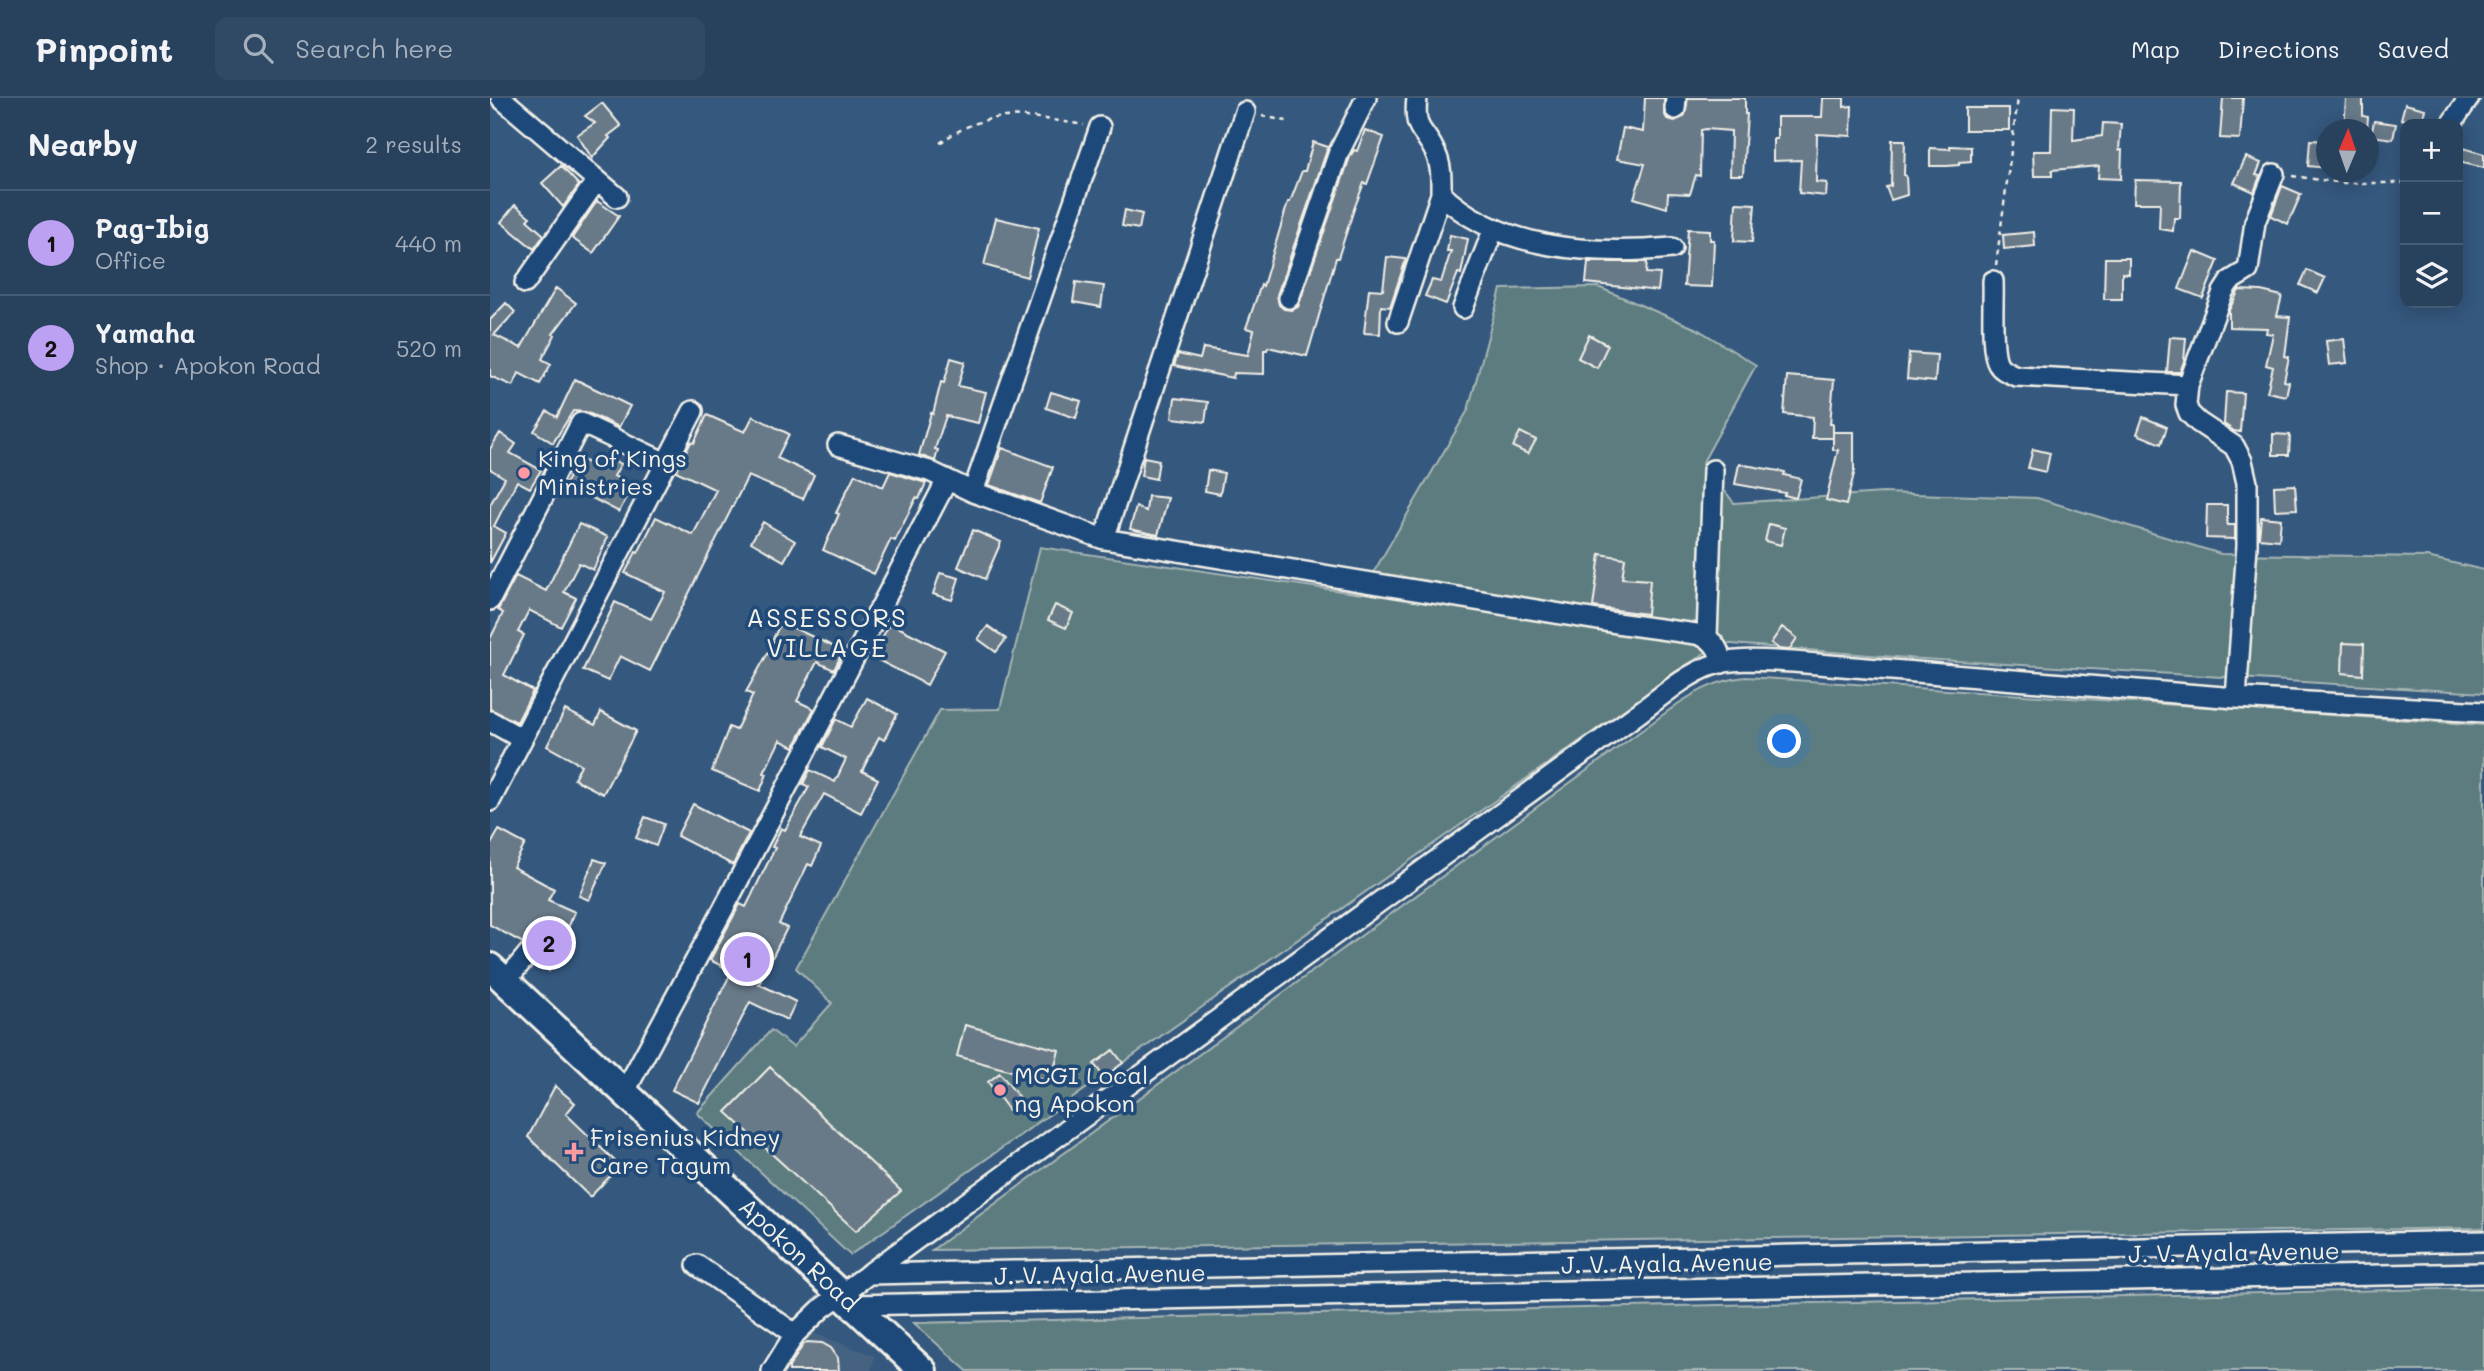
<!DOCTYPE html>
<html lang="en">
<head>
<meta charset="utf-8">
<style>
  body { margin:0; font-family:Mali,sans-serif; background:#304964; color:#f1f3f6 }
  .controls { position:absolute; right:21px; top:21px; display:grid; overflow:hidden; border-radius:14px; box-shadow:0 4px 18px #0003 }
  .controls button { width:63px; height:63px; display:grid; place-items:center; padding:0; border:0; border-bottom:2px solid #445b73; background:#28425e; color:#f1f3f6; font:35px sans-serif }
  .compass { position:absolute; left:1826px; top:21px; width:63px; height:63px; border-radius:50%; background:#28425e; box-shadow:0 4px 18px #0003; rotate:2deg }
  .you { position:absolute; left:1295px; top:644px; width:24px; height:24px; margin:-18px; border:5px solid #fff; border-radius:50%; background:#1a73e8; box-shadow:0 0 0 10px #1a73e833 }
  .badge { display:grid; place-items:center; width:46px; height:46px; border-radius:50%; background:#bca0f2; color:#111; font-size:23px; font-weight:700 }
  .pin { position:absolute; translate:-50% -50%; border:4px solid #fff; box-shadow:0 2px 7px #0006 }
  .list { margin:0; padding:0; list-style:none }
  h2 { display:flex; justify-content:space-between; align-items:center; height:91px; margin:0; padding:0 28px; font-size:30px }
  h2 small { font-size:23px; font-weight:400; color:#a5b0bc }
  .list li { display:grid; grid-template-columns:46px 1fr auto; gap:21px; align-items:center; box-sizing:border-box; height:105px; padding:0 28px; border-top:2px solid #445b73 }
  .list b { display:block; font-size:26px; white-space:nowrap }
  .list p { margin:0; font-size:23px; white-space:nowrap; color:#a5b0bc }
  .list em { font-size:23px; font-style:normal; color:#a5b0bc }
  .icon { flex:none; width:38px; height:38px; fill:none; stroke:currentColor; stroke-width:2; stroke-linecap:round; stroke-linejoin:round }
  .map { position:relative; flex:none; width:1994px; height:1273px; overflow:hidden }
  header { display:flex; align-items:center; gap:42px; box-sizing:border-box; height:98px; padding:0 35px; background:#28425e; border-bottom:2px solid #445b73 }
  header strong { font-size:33px }
  nav { display:flex; gap:38px; margin-inline-start:auto; font-size:24px }
  .search { width:490px; height:63px; background:#304964; display:flex; align-items:center; gap:18px; box-sizing:border-box; padding:0 24px; border-radius:14px; color:#a5b0bc; font-size:26px }
  main { display:flex }
  aside { flex:1; background:#28425e }
  .map>svg:first-child { display:block }
  .built { fill:#446281 }
  .green { fill:#5b7b7f; stroke:#a8b6b4; stroke-width:2 }
  .building { fill:#687988; stroke:#f4f1e8; stroke-width:2 }
  .lines { fill:none; stroke-linecap:round; stroke-linejoin:round }
  .minor-casing { stroke:#f4f1e8; stroke-width:24 }
  .highway-casing { stroke:#f4f1e8; stroke-width:32 }
  .path { stroke:#f4f1e8; stroke-width:2.5; stroke-dasharray:5 5; stroke-linecap:butt }
  .minor { stroke:#1f4a7a; stroke-width:19 }
  .highway { stroke:#1f4a7a; stroke-width:26 }
  .poi-dot { fill:#ff9aa2; stroke:#1f4a7a; stroke-width:2.5 }
  .labels { text-anchor:middle; stroke-width:7; stroke-linejoin:round; paint-order:stroke }
  .poi-label { font-size:24px; fill:#f4f1e8; stroke:#1f4a7a; text-anchor:start }
  .street-label { font-size:24px; fill:#f4f1e8; stroke:#1f4a7a }
  .neighbourhood-label { font-size:26px; letter-spacing:2px; fill:#f4f1e8; stroke:#1f4a7a }
</style>
</head>
<body>
<header>
<strong>Pinpoint</strong>
<div class="search"><svg class="icon" aria-label="search" viewBox="0 0 24 24"><circle cx="10" cy="10" r="6"/><path d="M15 15l6 6"/></svg>Search here</div>
<nav><a>Map</a><a>Directions</a><a>Saved</a></nav>
</header>
<main>
<aside>
<h2>Nearby<small>2 results</small></h2>
<ul class="list">
<li><span class="badge">1</span><div><b>Pag-Ibig</b><p>Office</p></div><em>440 m</em></li>
<li><span class="badge">2</span><div><b>Yamaha</b><p>Shop · Apokon Road</p></div><em>520 m</em></li>
</ul>
</aside>
<div class="map">
<svg width="1994" height="1273" viewBox="0 0 1994 1273">
  <rect width="100%" height="100%" fill="#35587e"/>
  <filter id="ink" filterUnits="userSpaceOnUse"><feTurbulence type="fractalNoise" baseFrequency=".0143" numOctaves="2"/><feDisplacementMap in="SourceGraphic" scale="14" xChannelSelector="R" yChannelSelector="G"/><feConvolveMatrix kernelMatrix="1 2 1 2 8 2 1 2 1" color-interpolation-filters="sRGB"/></filter>
  <g filter="url(#ink)">
    <path class="built" d="M321 1234 385 1258 381 1273H294Z"/>
    <path class="green" d="M1108 189 1207 231 1266 267 1213 364 1244 405 1393 395 1547 400 1731 456 1937 459 1994 472V595L1417 560 1229 545 360 1157 207 1015 281 932 303 949 342 905 306 870 450 612 510 611 550 449 871 496 978 312 1011 191Z
      M1256 579 1994 627V1130L442 1152 1189 605C1211 591 1229 582 1256 579Z
      M1994 1190V1273H477L424 1225Z"/>
    <path class="building" d="M1155 0H1174V15L1177 21 1185 23 1195 17 1198 0H1255V16H1257L1253 77H1240L1241 33 1216 31 1211 32 1210 78 1206 77 1200 96 1178 95 1177 110 1144 100 1155 66 1127 61 1133 30 1153 34Z
      M1333 0H1354V9L1362 8 1361 38 1327 36 1326 84 1337 85 1336 98 1309 95 1311 62 1283 63V41H1287V19H1332Z
      M1733 0H1753L1750 41 1730 40Z
      M1856 0H1873V18L1878 19 1877 32H1854Z
      M112 5 131 28 118 38 120 40 102 60 87 37 105 25 95 18Z
      M1915 6 1935 11 1932 26 1911 21Z
      M1562 9 1584 10 1583 42 1612 38 1613 25 1631 26 1629 52H1632L1631 81 1608 80 1609 68 1562 72V78H1544L1543 53H1561Z
      M1475 10H1519V32H1475Z
      M1884 23 1906 26 1903 41 1881 38Z
      M875 32 894 39 877 86 874 85 864 111 848 160H846L817 258 778 249 777 252H774V276L744 275 743 280 684 268 688 256 710 261 713 250 758 257 764 232 756 230 771 187 773 188 798 104H800L812 73H815L823 44 838 49 787 197 789 207 794 211 801 212 808 209 860 59 864 52 867 53Z
      M1402 42H1415L1414 77 1416 78 1417 97 1401 102 1396 89 1401 88Z
      M1820 42 1837 43V70L1818 68Z
      M1460 48 1481 49V63L1469 64V67L1457 68H1440V50L1460 51Z
      M1973 50 1994 56V70L1969 64Z
      M1756 59 1771 65 1766 77 1770 78 1764 94 1744 85Z
      M71 68 89 87 73 109 52 85Z
      M1645 82 1691 83 1690 120H1684L1683 133 1669 131 1670 105H1644Z
      M1792 88 1811 96 1798 126 1781 118Z
      M107 103 129 118 103 155 82 140Z
      M1246 105 1265 106 1262 144 1244 143Z
      M25 107 40 119 37 122 54 137 44 151 11 124Z
      M635 112 652 116 649 131 632 128Z
      M506 120 549 130 537 179 494 167Z
      M1198 131 1220 132V142H1224L1222 189 1194 188Z
      M1544 134 1545 148 1514 151 1513 137Z
      M960 137 978 141 971 176 968 175 956 206 935 198 942 182 951 184 961 153H957Z
      M1704 153 1728 163 1713 200 1689 191Z
      M897 159 916 161 900 209 891 208 890 236 874 235 879 191 893 192Z
      M1615 160H1639V176L1632 175V201H1614Z
      M1098 164H1157L1156 175 1170 176 1168 193 1096 185Z
      M1817 172 1835 180 1828 195 1810 187Z
      M586 184 614 188 611 209 583 204Z
      M66 190 86 205 63 236 65 237 52 261 61 266 50 286 29 275 23 288 0 278V222L16 205 25 214 4 237 31 250Z
      M1749 192 1771 193 1792 198 1787 218 1800 219 1795 258 1799 259 1794 283 1799 284 1796 298 1777 294 1783 269 1776 267 1783 236 1776 235 1777 230 1739 229V212Z
      M1099 237 1118 247 1107 270 1088 260Z
      M1680 239 1696 240 1694 263 1690 274H1677Z
      M1854 241 1857 265 1839 267 1836 243Z
      M1419 255 1447 257 1445 284 1417 281Z
      M461 260 475 264 468 288 496 294 488 325 456 318 445 351 448 352 445 363 429 357 441 315 443 316 451 284 454 285Z
      M1297 278 1344 282 1340 326H1343V340H1322L1323 319 1294 316Z
      M85 281 140 308 129 329 96 314 83 313 63 345 44 333 57 313 67 319Z
      M561 294 591 303 586 320 556 310Z
      M1736 294 1753 295 1750 334 1744 333 1734 326Z
      M685 300 718 304 715 324 682 320Z
      M217 317 255 334 263 318 299 336 287 360 324 377 313 401 258 378 160 573 130 558 118 583 93 572 125 504 161 521 175 494 135 475 146 454 148 455 166 419 203 437 226 392 186 373 201 344 204 345Z
      M1653 319 1677 329 1671 346 1647 336Z
      M1030 334 1046 342 1038 356 1023 349Z
      M1343 334H1364V372H1365L1356 407 1336 402 1348 352H1343Z
      M10 335 26 346 20 355 51 372 40 390 27 383 4 428 16 435 0 465V407L15 380 0 371V351Z
      M1783 336 1800 337 1799 357H1783Z
      M512 350 563 369 550 405 499 387Z
      M1543 351 1560 355 1556 374 1538 370Z
      M116 358 131 366 124 378 143 388 129 414 75 386 89 360 109 371Z
      M654 359 669 362 666 381 651 378Z
      M1249 366 1295 374 1294 377 1311 381 1306 400 1294 397 1295 395 1245 386Z
      M718 372 734 375 730 396 715 393Z
      M400 374 436 385 429 401 426 400 405 443 401 441 384 476 333 452 349 416 346 415 365 376 393 389Z
      M1805 387 1807 411 1785 412 1784 388Z
      M658 398 678 400 668 437 640 431 646 409 656 413Z
      M1717 407H1737V427H1745V441L1716 440Z
      M1771 419 1791 421 1789 442 1769 440Z
      M273 424 305 443 294 463 261 444Z
      M89 426 118 439 103 472 89 465 74 494 86 500 71 529 39 512 28 534 34 537 14 577 43 593 27 624 0 611V541L13 515 8 512 26 478 56 493Z
      M1279 426 1295 430 1291 447 1275 443Z
      M483 432 511 444 495 481 468 469Z
      M1110 456 1135 460 1132 480 1160 482 1157 516 1103 509Z
      M450 475 469 480 462 502 443 496Z
      M565 507 583 515 576 530 558 522Z
      M291 524 353 553 344 572 327 564 307 603 324 611 304 649 290 642 274 675 277 676 270 693 222 673 239 629 246 632 263 597 256 594 284 544 282 543Z
      M400 525 455 553 437 587 382 559Z
      M498 528 516 541 506 554 488 541Z
      M1292 529 1307 540 1299 552 1289 551 1281 545Z
      M1853 545 1874 546 1873 577 1852 575Z
      M377 600 407 616 394 642 389 639 372 673 388 681 371 715 334 696 310 739 331 748 322 768 318 766 289 826 297 830 269 886 306 904 297 922 260 904 209 1005 182 992 242 873 220 862 250 806 256 809 285 750 282 749 291 730 295 732 319 689 313 686 320 672 345 684 356 661 332 649 346 621 361 629Z
      M75 612 105 627 111 614 146 633 113 696 84 681 91 667 57 648Z
      M203 706 259 735 243 767 187 738Z
      M155 719 174 726 166 748 146 740Z
      M9 732 35 746 23 769 64 791 58 802 85 814 59 873 47 864 50 852 45 846 33 845 0 827V748Z
      M104 761 116 765 99 802 89 798Z
      M475 927 569 952 561 984 467 958Z
      M623 952 633 965 614 979 604 966Z
      M280 969 411 1093 366 1133 236 1014Z
      M510 975 534 1006 521 1015 498 984Z
      M65 988 85 1005 76 1016 130 1068 100 1099 38 1039Z
      M317 1244 332 1245 341 1250 348 1260 349 1273H299V1269L313 1247Z"/>
    <g class="lines">
      <g class="minor-casing">
        <path id="minor" d="M11 0 127 99
          M927 0C923 35 934 29 946 56 952 69 951 83 951 96 1011 153 1104 157 1182 150
          M1185 11 1186 0
          M1961 26 1979 0
          M1503 183C1504 201 1500 252 1508 266 1512 273 1520 275 1526 278L1698 287
          M35 185 107 82
          M799 200 849 54 876 0
          M973 210 1004 130
          M908 224 951 96
          M348 347 439 373 483 394 614 441 1126 525 1206 536C1223 541 1228 548 1232 565
          M483 394 610 29
          M614 441 755 14
          M0 502 91 325 176 365
          M1217 539 1223 372
          M1746 600 1757 448V385L1752 363 1744 348 1708 324 1699 315 1696 307 1698 287 1733 194 1740 183 1758 172 1765 124 1784 76
          M0 623 32 641
          M0 703 203 313
          M15 884 38 856
          M134 995 236 806 457 382
          M207 1167 305 1236
          M378 1176 1994 1143
          M362 1207 1994 1175
          M282 1273 305 1236 332 1210 1150 614C1172 598 1194 578 1220 568 1245 559 1277 563 1303 564L1746 600 1994 614"/>
      </g>
      <g class="highway-casing">
        <g id="highway">
          <path id="s1" d="M0 869 433 1273"/>
        </g>
      </g>
      <path class="path" d="M772 18 797 23
        M450 45C500 8 537 18 594 27
        M1802 78 1853 85H1915
        M1506 167 1528 0"/>
      <use href="#minor" class="minor"/>
      <use href="#highway" class="highway"/>
    </g>
  </g>
  <g class="poi-dot">
    <circle cx="34" cy="375" r="7"/>
    <circle cx="510" cy="992" r="7"/>
    <path d="M80.5 1043.5h7v7h7v7h-7v7h-7v-7h-7v-7h7z"/>
  </g>
  <g class="labels">
    <g class="poi-label">
      <text x="48" y="369">King of Kings<tspan x="48" dy="28">Ministries</tspan></text>
      <text x="524" y="986">MCGI Local<tspan x="524" dy="28">ng Apokon</tspan></text>
      <text x="100" y="1048">Frisenius Kidney<tspan x="100" dy="28">Care Tagum</tspan></text>
    </g>
    <g class="street-label">
      <text transform="translate(1744 1155) rotate(-1)" y="8">J. V. Ayala Avenue</text>
      <text dy="8" stroke="none"><textPath href="#s1" startOffset="422">Apokon Road</textPath></text>
      <text transform="translate(1177 1166) rotate(-1)" y="8">J. V. Ayala Avenue</text>
      <text transform="translate(610 1177) rotate(-1)" y="8">J. V. Ayala Avenue</text>
    </g>
    <g class="neighbourhood-label">
      <text x="337" y="529">ASSESSORS<tspan x="337" dy="30">VILLAGE</tspan></text>
    </g>
  </g>
</svg>
<div class="controls">
<button>+</button>
<button>−</button>
<button><svg class="icon" aria-label="layers" viewBox="0 0 24 24"><path d="M12 4l9 5-9 5-9-5zM3 14l9 5 9-5"/></svg></button>
</div>
<svg class="compass" viewBox="-18 -18 36 36"><path d="M0-13l5 13h-10z" fill="#e53935"/><path d="M0 13l5-13h-10z" fill="#a5b0bc"/></svg>
<div class="you"></div>
<div class="pin badge" style="left:257px;top:861px">1</div>
<div class="pin badge" style="left:59px;top:845px">2</div>
</div>
</main>
</body>
</html>
